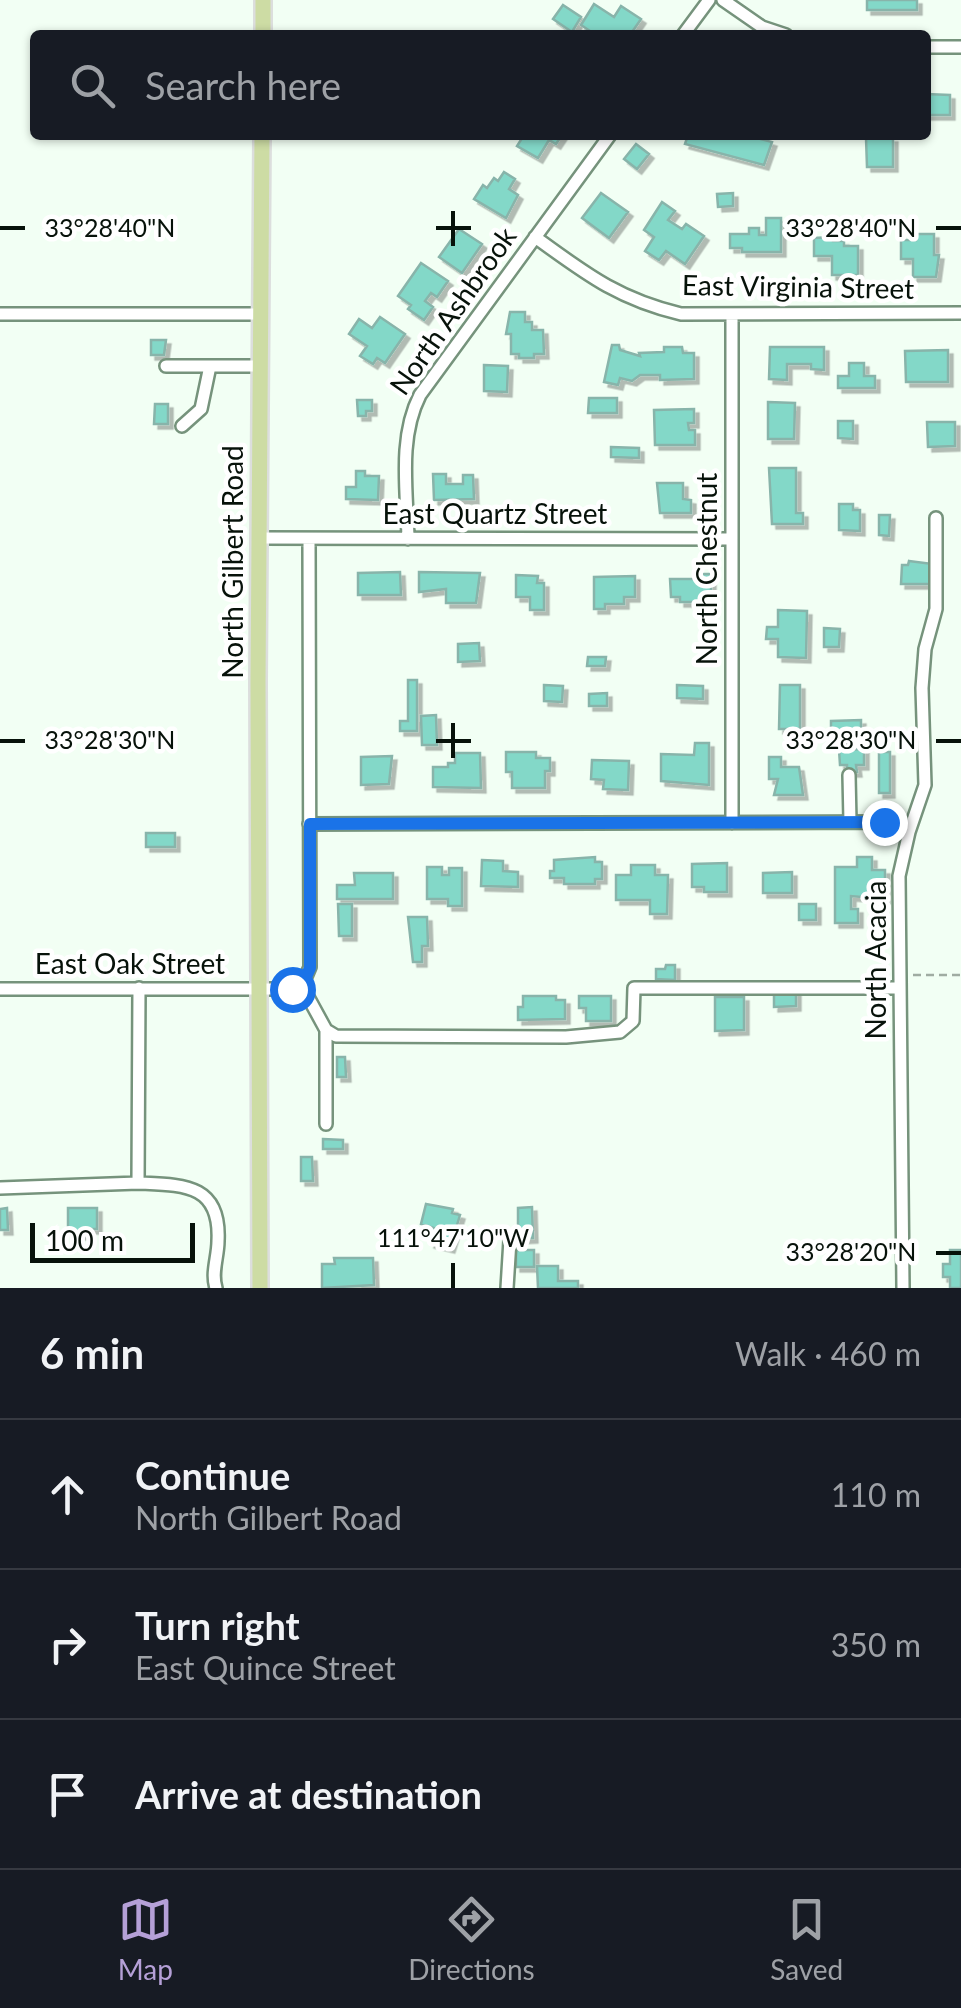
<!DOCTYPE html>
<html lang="en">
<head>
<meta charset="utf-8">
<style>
  body { margin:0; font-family:Lato,sans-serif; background:#20242c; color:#f1f3f6 }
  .scale { position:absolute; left:30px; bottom:25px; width:165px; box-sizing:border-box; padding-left:10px; border:5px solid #07120a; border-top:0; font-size:28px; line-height:35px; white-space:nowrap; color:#07120a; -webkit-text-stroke:8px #fff; paint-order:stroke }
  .stop { position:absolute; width:30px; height:30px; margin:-22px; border:8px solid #1a73e8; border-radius:50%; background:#fff }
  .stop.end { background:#1a73e8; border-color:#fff; box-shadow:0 2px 10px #0008 }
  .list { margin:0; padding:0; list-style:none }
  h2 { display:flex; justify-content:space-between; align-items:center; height:130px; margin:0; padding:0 40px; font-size:42px }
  h2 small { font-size:32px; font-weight:400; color:#9ea1a6 }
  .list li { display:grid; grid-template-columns:65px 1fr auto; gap:30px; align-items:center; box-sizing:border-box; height:150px; padding:0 40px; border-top:2px solid #363941 }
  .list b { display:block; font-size:38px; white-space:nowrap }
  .list p { margin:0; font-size:32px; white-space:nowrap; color:#9ea1a6 }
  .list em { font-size:32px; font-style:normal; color:#9ea1a6 }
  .icon { flex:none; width:55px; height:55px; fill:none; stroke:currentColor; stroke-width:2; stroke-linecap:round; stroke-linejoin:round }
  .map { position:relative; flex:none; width:961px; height:1288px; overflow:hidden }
  .search { position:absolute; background:#171b24; box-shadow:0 2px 8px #0004; left:30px; right:30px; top:30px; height:110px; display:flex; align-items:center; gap:25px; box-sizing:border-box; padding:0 35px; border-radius:10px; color:#9ea1a6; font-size:38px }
  .sheet { height:580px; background:#171b24 }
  nav { display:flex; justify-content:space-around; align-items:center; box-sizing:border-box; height:140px; border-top:2px solid #363941; background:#171b24; font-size:28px; color:#9ea1a6 }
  nav a { display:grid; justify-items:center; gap:5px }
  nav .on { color:#b5a0d7 }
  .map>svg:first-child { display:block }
  .building { fill:#83d8c8; stroke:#88b4aa; stroke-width:2.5; filter:url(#shadow) }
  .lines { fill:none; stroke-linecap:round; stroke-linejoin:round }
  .minor-casing { stroke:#76937c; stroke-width:16 }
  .major-casing { stroke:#dcdedd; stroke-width:20 }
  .path { stroke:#a0aca2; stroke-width:2.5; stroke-dasharray:8 5; stroke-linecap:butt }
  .minor { stroke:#fff; stroke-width:11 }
  .major { stroke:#cddca4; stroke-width:15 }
  .route { stroke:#1a73e8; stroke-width:12 }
  .ticks { fill:none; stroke:#07120a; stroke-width:4 }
  .labels { text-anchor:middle; stroke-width:9; stroke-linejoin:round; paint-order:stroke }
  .street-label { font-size:28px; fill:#07120a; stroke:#fff }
  .ticks-label { font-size:25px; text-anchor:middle; fill:#07120a; stroke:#fff; stroke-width:9; stroke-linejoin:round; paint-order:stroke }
</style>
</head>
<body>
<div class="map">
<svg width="961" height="1288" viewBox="0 0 961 1288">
  <defs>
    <filter id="shadow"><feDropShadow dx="4.5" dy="4.5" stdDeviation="0" flood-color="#0004"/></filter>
  </defs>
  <rect width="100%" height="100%" fill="#f2fff4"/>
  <path class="building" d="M867 0H917V10H867Z
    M594 4 614 17 621 6 641 19 630 35H596L581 25Z
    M563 5 581 17 572 32 553 19Z
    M926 94 950 95V115H926Z
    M524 135H562L556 144 549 140 538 158 517 146Z
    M688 135H746L772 142 764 165 685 144Z
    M866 138H893V167H867Z
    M636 144 649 154 637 169 624 159Z
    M504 172 515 179 509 189 518 195 506 218 474 199 483 185 487 188 494 178 498 181Z
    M601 193 628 212 609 238 582 218Z
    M733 193V206L718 207 717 194Z
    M662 202 675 211 668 220 682 229 686 224 704 236 685 264 666 251 659 260 645 251 654 237 644 230Z
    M766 218H781V252H742V248H730V234H749V228H759V235H766Z
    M459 229 482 244 462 273 439 257Z
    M916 234H934V255H939L936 277H913V259H901V240H916Z
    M833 237V241H844V246H858V275H832V256H814V238Z
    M421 263 448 281 437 297 431 293 425 301 433 307 424 320 408 309 411 305 398 296Z
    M510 312H525V322H532V330H543L544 354H534V358H519V354H511V334H506Z
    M380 317 405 334 385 363 377 358 373 364 360 356 367 346 349 334 359 319 372 328Z
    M151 340H166L164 355H151Z
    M612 345H619L620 350 640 356 639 353 664 352V347H682L683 353H694V379L660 380V375H640L632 381 620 378 618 385 604 382Z
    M770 347H824V370L811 369V364H787V380L769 379Z
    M948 350V382H906L905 351Z
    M849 363H864V376H875V388H838V376H849Z
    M484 365 508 366 507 392 484 391Z
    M589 398H617V413H588Z
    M357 400H372V411H366V416H358Z
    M768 402 795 403 794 439H768Z
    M155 404H168V424H154Z
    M694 409V423H688L689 430H695V445H655L654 410Z
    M838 421H853V439L838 438Z
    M927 422H955V446L928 447Z
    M611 447 639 448V458L611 457Z
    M769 468H796V513H803V524H772Z
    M356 471H365V476H379L378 500 346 499V487H356Z
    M433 474H446V484H463V475H473L474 499 434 500Z
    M657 483H683V499L691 500V513H660Z
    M839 504H853V510H860V531L839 530Z
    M879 515H890L889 536 879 535Z
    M909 561 933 564 932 584H901L902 565H908Z
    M400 572 401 595H358V573Z
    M419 572 480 573 476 603H446V589L419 592Z
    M697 574H711V602H680V597H671L670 579H697Z
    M516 575 538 576 537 583H544V610H530V597H516Z
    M635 576V597H624V604H605V609H594V577Z
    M778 610 807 611 806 658 778 657V639H766L767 627H778Z
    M824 628 840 629 839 647H824Z
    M479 643 480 661 458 662V644Z
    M588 657H606L605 666H587Z
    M408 680H417V731H400V721H408Z
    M544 685 563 686 562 702 544 701Z
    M677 685 703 686V699L677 698Z
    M780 685H800V729H779Z
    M607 693V706H589V694Z
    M436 715 437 745H422L421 716Z
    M861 720V741L831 742V721Z
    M695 743H709V785L661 781V754L694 755Z
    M864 749V765H856L857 772H847V765H840L839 750Z
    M506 752H536V758H550V771H545V788H512V772H506Z
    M879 752H890V793H879Z
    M455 753H480L481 788 433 787V767H448V763H455Z
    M392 756 389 784 361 785V757Z
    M769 757H781V767H799L803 795H774L778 779H769Z
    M592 760 629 761 628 790 603 789 604 780 591 779Z
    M146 833H175V847H146Z
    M595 857V862H602V879H595V884H564V878H550V871H554V860Z
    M857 857H872V870H885V899L851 896V909H858V923H835V867H857Z
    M482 860 503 861V871L518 872V887L481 886Z
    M727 863V892H704V887H692V864Z
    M631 865H655V875H668L667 914H650V900H616V875H631Z
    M427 867H442V875H449V868H462V906H448V899H427Z
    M792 872V893H763V873Z
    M354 873H393V899H337V885H355Z
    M338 904H352V936H339Z
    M799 904H816V920H799Z
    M408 917H427L428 946H422V962H413Z
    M666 965H675V980L656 979V969H665Z
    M796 991V1006L774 1007V992Z
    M523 996H556V1000H565V1019L518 1020V1007H523Z
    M579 996H611V1021H586V1008H579Z
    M715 997H744V1030L715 1031Z
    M337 1057H345L346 1077H337Z
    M323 1139 343 1140V1149H323Z
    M301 1157H312L313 1181H301Z
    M426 1204 453 1209 452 1213 460 1215 450 1248 430 1243 434 1228 421 1224Z
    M532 1207 533 1238 514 1239V1229H518V1208Z
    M7 1208 8 1230H0V1209Z
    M68 1208H97V1229H81V1235H68Z
    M516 1250H534V1267H516Z
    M950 1250H961V1288H950V1277H943V1264H950Z
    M334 1258H373L374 1285 322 1288V1264H335Z
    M537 1266H558V1281H578V1288H538Z"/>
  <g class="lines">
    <g class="minor-casing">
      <path id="minor" d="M723 0 762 27 786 35
        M683 35 709 0
        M926 47H961
        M535 237C586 274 618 299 681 314L961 313
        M0 314H260
        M732 315V823
        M166 366H260
        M182 426 201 409 210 366
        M258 538 732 539
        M408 539C407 491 398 438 420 395L610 135
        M849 775 850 822
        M309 824 884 822 909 832
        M302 986 326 1030 336 1036 566 1037 620 1032 633 1021 634 988H899
        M0 989H292L302 986 310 967 309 539
        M326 1124V1030
        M138 1183C182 1185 221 1183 218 1241 218 1257 211 1273 216 1288
        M0 1188 138 1183 139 988
        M507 1288 510 1240
        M903 1288 899 876 909 832 925 785 922 688 925 649 936 609V518"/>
    </g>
    <g class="major-casing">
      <path id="major" d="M263 35V0
        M260 1288 258 682 262 135"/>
    </g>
    <path class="path" d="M913 975H961"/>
    <use href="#minor" class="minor"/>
    <use href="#major" class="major"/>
  </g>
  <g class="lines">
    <path class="route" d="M292 989 302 986 310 968V824L884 822"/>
  </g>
  <path class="ticks" d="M453 211V246M0 228H25M436 228H471M936 228H961M453 723V758M0 741H25M436 741H471M936 741H961M936 1253H961M453 1263V1288"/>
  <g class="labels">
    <g class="street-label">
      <text transform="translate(798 287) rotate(1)" y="10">East Virginia Street</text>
      <text transform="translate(453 311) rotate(-55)" y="10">North Ashbrook</text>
      <text x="495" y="524">East Quartz Street</text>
      <text transform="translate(233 562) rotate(-90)" y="10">North Gilbert Road</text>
      <text transform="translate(707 569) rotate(-90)" y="10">North Chestnut</text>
      <text transform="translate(876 960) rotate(-90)" y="10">North Acacia</text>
      <text x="130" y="974">East Oak Street</text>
    </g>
  </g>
  <g class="ticks-label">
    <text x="110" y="237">33°28'40"N</text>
    <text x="851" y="237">33°28'40"N</text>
    <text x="110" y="749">33°28'30"N</text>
    <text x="851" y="749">33°28'30"N</text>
    <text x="453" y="1247">111°47'10"W</text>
    <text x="851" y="1261">33°28'20"N</text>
  </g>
</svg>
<div class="scale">100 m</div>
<div class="stop" style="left:292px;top:989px"></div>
<div class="stop end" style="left:884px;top:822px"></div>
<div class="search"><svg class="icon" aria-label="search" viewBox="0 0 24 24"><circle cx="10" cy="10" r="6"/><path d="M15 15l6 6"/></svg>Search here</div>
</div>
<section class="sheet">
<h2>6 min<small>Walk · 460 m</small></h2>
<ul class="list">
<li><svg class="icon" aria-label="ahead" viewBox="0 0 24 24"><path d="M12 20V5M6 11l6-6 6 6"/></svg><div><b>Continue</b><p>North Gilbert Road</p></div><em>110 m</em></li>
<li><svg class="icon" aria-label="right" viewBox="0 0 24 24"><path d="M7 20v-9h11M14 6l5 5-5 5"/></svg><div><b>Turn right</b><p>East Quince Street</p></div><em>350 m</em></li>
<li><svg class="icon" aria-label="arrive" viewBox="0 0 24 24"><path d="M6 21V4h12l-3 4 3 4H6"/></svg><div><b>Arrive at destination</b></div></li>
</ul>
</section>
<nav>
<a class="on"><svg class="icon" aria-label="map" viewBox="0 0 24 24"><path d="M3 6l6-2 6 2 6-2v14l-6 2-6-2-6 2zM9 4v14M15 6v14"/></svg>Map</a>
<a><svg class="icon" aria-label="directions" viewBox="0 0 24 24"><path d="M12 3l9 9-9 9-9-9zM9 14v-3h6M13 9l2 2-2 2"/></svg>Directions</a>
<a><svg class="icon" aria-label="saved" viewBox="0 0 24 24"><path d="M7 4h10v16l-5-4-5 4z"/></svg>Saved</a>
</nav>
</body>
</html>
